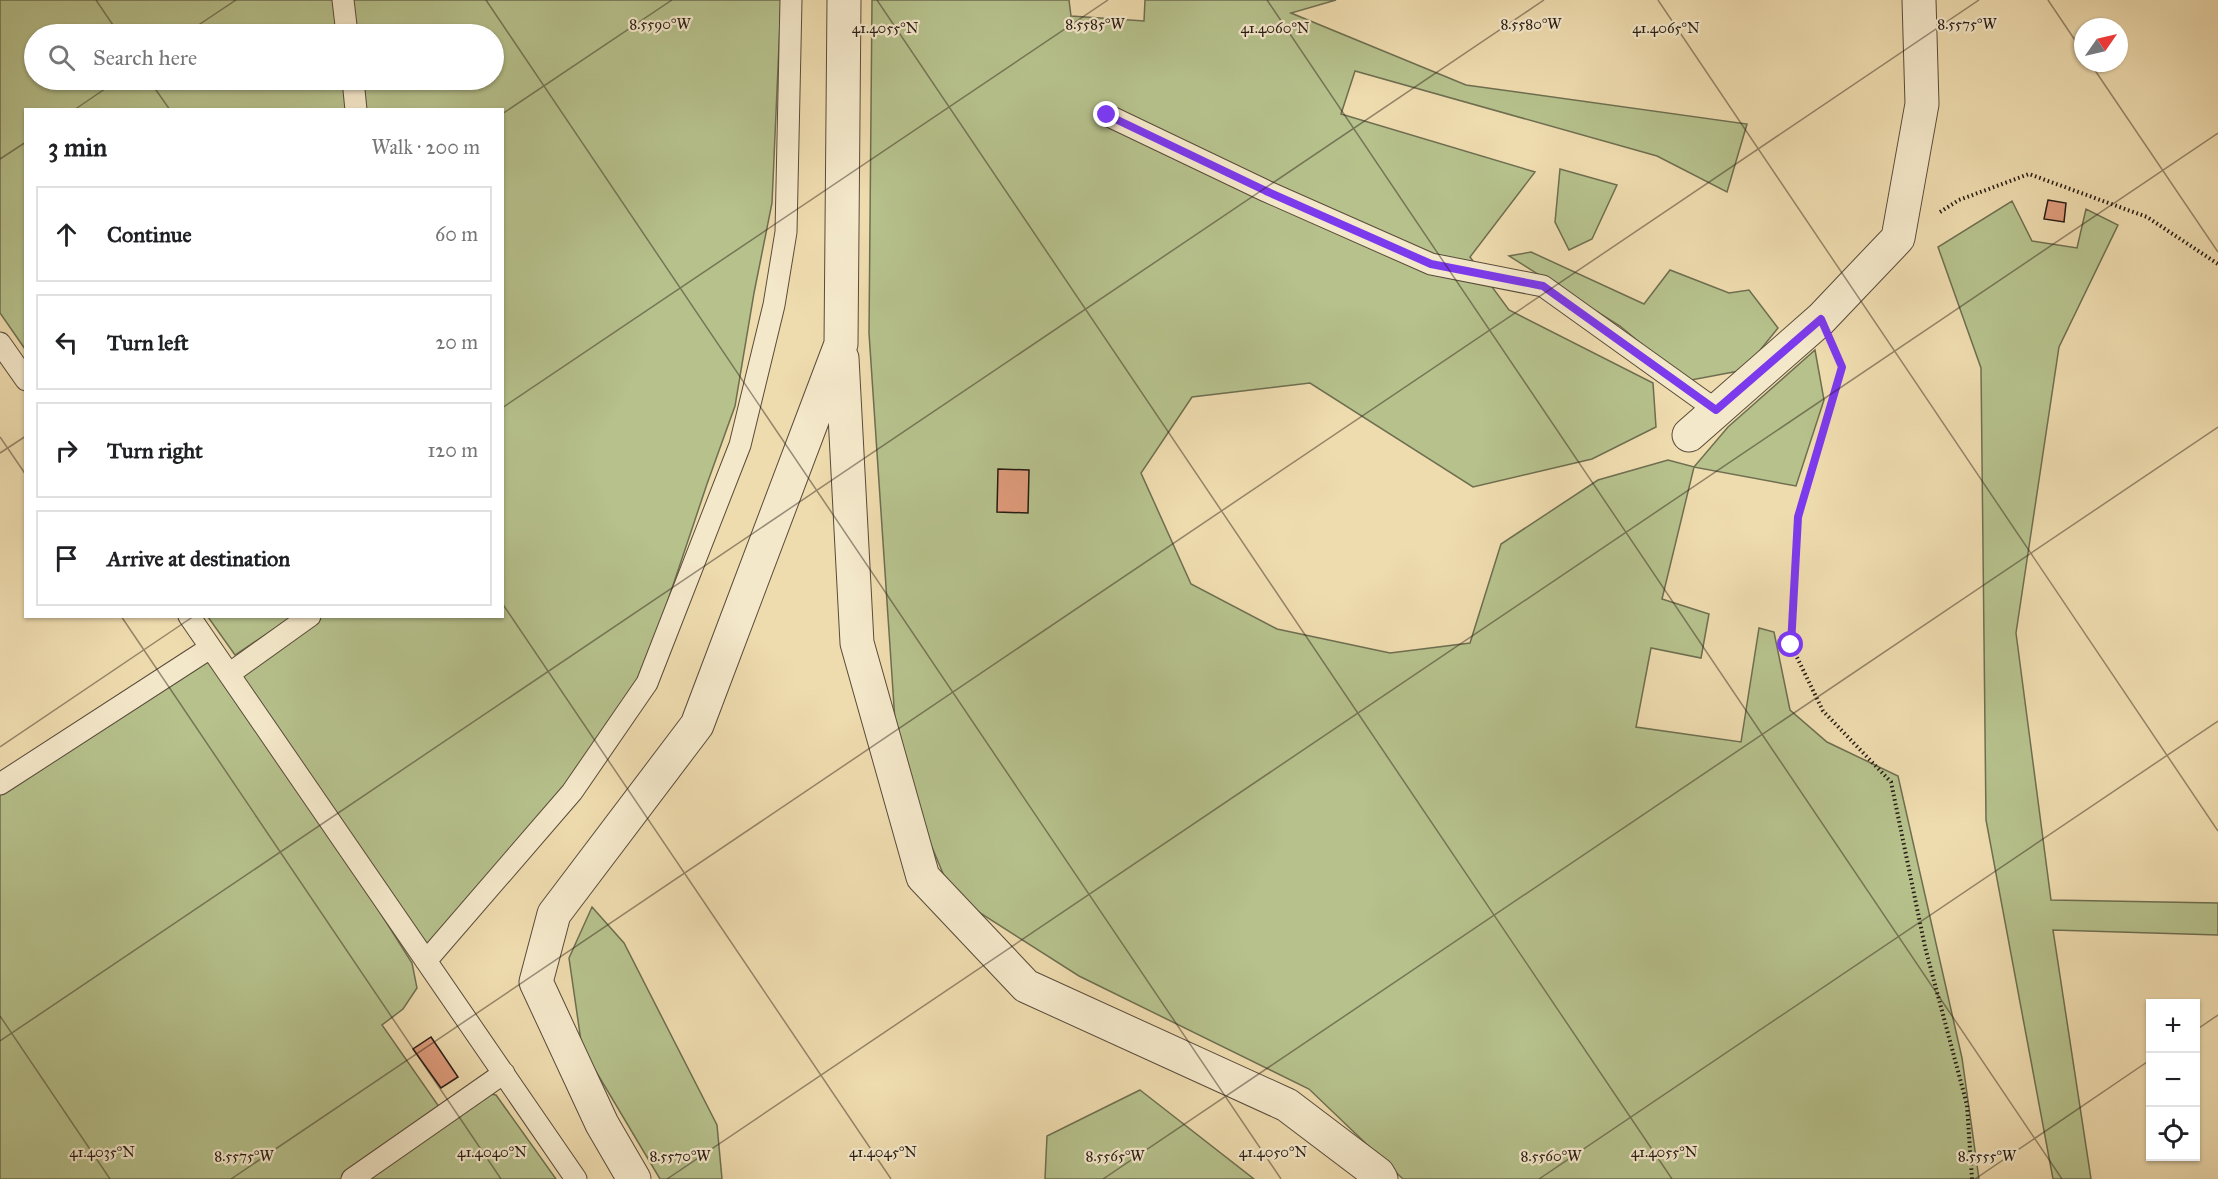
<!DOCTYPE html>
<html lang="en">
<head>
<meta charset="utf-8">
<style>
  body { margin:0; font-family:"IM FELL Great Primer",serif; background:#f2f2f2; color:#202124 }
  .controls { position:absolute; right:18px; bottom:18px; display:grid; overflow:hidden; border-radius:0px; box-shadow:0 2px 4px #0004 }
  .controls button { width:54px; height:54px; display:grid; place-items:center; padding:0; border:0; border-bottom:2px solid #e0e0e0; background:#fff; color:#202124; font:30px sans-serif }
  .compass { position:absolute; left:2074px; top:18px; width:54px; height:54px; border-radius:50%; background:#fff; box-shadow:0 2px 4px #0004; rotate:56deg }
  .stop { position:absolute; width:18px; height:18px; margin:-14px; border:4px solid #7c3aed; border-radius:50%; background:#fff }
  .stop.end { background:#7c3aed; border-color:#fff; box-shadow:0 2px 6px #0008 }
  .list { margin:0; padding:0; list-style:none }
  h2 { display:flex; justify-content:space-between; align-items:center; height:78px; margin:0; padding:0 24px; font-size:26px }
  h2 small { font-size:20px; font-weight:400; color:#757577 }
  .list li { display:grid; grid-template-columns:39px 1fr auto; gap:18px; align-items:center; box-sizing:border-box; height:96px; margin:0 12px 12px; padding:0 12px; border:2px solid #e0e0e0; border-radius:0px }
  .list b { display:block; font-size:22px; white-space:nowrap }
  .list em { font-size:20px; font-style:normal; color:#757577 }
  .icon { flex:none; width:33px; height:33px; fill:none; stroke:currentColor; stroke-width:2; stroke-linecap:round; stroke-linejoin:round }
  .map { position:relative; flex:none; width:2218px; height:1179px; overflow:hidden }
  .search { position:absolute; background:#fff; box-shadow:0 2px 4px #0004; left:24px; top:24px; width:480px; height:66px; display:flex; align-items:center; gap:15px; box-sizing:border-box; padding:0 21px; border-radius:33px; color:#757577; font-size:22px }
  .panel { position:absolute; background:#fff; box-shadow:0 2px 4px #0004; left:24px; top:108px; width:480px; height:510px; border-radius:0px }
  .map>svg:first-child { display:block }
  .green { fill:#b6c18c; stroke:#6e6e50; stroke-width:1.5 }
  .building { fill:#de9b7b; stroke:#271b14; stroke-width:1.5 }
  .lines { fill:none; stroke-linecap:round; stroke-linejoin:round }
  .lane-casing { stroke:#594b3a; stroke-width:23 }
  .street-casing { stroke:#594b3a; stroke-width:35 }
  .path { stroke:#271b14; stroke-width:4; stroke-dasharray:1.5 3; stroke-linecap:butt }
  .lane { stroke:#f4e8ca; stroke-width:21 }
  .street { stroke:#f4e8ca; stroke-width:33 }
  .route { stroke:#7c3aed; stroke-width:8 }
  .ticks { fill:none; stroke:#271b14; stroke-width:1.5; stroke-opacity:0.45 }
  .ticks-label { font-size:15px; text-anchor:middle; fill:#271b14; stroke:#f4e8ca; stroke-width:4.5; stroke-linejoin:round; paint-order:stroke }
</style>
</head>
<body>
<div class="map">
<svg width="2218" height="1179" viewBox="0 0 2218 1179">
  <rect width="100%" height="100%" fill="#eedbae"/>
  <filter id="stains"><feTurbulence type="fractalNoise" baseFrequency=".00333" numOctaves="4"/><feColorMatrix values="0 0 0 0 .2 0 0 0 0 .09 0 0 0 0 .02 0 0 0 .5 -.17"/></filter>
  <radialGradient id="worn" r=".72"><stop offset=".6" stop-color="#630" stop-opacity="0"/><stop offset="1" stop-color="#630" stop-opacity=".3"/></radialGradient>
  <path class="green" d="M0 0H333L340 34H34V80H347L352 109 26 110 25 349 0 313Z
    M351 0H781L772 203 754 293 735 406 707 484 653 645 619 720 432 943 421 944 238 676 318 617 502 616V110L364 109 361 80H494V34H358Z
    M872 0H1069L1071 16 1144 21 1145 0H1336L1291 13 1466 85 1747 124 1727 192 1657 156 1355 71 1341 114 1535 172 1470 257 1509 310 1653 383 1656 427 1592 459 1473 487 1310 383 1192 397 1141 473 1191 584 1277 629 1390 653 1470 643 1501 544 1598 480 1668 460 1694 467 1728 427 1815 350 1824 400 1796 486 1694 467 1662 599 1709 614 1701 658 1651 648 1636 727 1741 742 1759 628 1774 632 1790 710 1827 742 1898 776 1962 1058 1979 1179H1403L1309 1089 1079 976 952 895 898 766 869 333Z
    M1560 169 1617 185 1592 239 1569 250 1555 222Z
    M2012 201 2032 241 2077 248 2086 209 2118 225 2059 347 2016 633 2051 900 2218 903V935L2053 930 2091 1179H2053L1986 820 1981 368 1938 247Z
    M1531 252 1644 304 1670 270 1729 293 1749 290 1778 328 1744 370 1686 381 1620 326 1509 256Z
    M208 617H292L235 655Z
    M199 660 211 663 316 811 412 963 417 988 403 1009 382 1025 442 1111 341 1179H0V795L154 692Z
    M592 907 624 943 717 1125 722 1179H660L582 1048 569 958Z
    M1140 1090 1254 1179H1045L1047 1136Z
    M484 1093 496 1095 556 1179H363Z"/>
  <path class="building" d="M2048 200 2066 203 2064 222 2044 219Z
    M998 469 1029 470 1028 513 997 512Z
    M431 1037 458 1077 441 1088 413 1049Z"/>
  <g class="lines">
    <g class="lane-casing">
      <path id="lane" d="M343 0 347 34
        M353 80 356 110
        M1107 115 1266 191 1431 264 1543 286 1716 410
        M0 343 26 380
        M189 616 576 1179
        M229 674 310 616
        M0 784 210 648
        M426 961 572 792 647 683 740 445 774 305 786 232 791 0
        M352 1179 504 1073"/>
    </g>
    <g class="street-casing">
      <path id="street" d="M842 358 857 643 923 877 1026 986 1287 1105 1378 1174 1381 1179
        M1689 435 1821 319 1898 238 1922 104 1919 0
        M634 1179 602 1124 536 982 554 914 697 725 841 344 844 0"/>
    </g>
    <path class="path" d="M1940 212 1959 200 2029 174 2147 217 2218 264
      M1836 352 1843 367 1798 517 1791 645 1823 711 1891 782 1925 947 1967 1105 1972 1179"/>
    <use href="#lane" class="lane"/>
    <use href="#street" class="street"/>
  </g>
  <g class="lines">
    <path class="route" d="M1107 115 1266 191 1431 264 1543 286 1716 410 1821 319 1842 367 1798 517 1791 645"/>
  </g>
  <path class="ticks" d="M96 0 119 34M486 0 1281 1179M877 0 1672 1179M1267 0 2062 1179M1658 0 2218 831M2048 0 2083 52M185 34 236 0M2090 63 2218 252M149 80 170 110M74 110 118 80M502 114 672 0M0 159 26 142M502 408 1108 0M0 437 26 475M0 453 26 436M502 603 891 1179M121 616 501 1179M0 747 194 616M0 1016 110 1179M2196 1030 2218 1015M0 1041 1544 0M231 1179 1979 0M667 1179 2218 133M1103 1179 2218 427M1539 1179 2218 721M1975 1179 2150 1060"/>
  <g class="ticks-label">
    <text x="1095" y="29">8.5585°W</text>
    <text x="660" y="29">8.5590°W</text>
    <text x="1531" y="29">8.5580°W</text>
    <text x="1967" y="29">8.5575°W</text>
    <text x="885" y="33">41.4055°N</text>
    <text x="1275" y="33">41.4060°N</text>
    <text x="1666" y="33">41.4065°N</text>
    <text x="102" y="1157">41.4035°N</text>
    <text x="492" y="1157">41.4040°N</text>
    <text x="883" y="1157">41.4045°N</text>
    <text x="1273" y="1157">41.4050°N</text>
    <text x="1664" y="1157">41.4055°N</text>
    <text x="244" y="1161">8.5575°W</text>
    <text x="680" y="1161">8.5570°W</text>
    <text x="1115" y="1161">8.5565°W</text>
    <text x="1551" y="1161">8.5560°W</text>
    <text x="1987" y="1161">8.5555°W</text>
  </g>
  <rect width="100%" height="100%" filter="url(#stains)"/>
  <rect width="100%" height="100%" fill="url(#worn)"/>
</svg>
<div class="controls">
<button>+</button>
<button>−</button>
<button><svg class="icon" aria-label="locate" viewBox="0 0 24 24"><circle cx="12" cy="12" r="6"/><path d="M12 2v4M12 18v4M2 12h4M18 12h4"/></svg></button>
</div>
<svg class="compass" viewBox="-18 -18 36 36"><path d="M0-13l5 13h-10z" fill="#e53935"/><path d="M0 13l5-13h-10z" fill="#757577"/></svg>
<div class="stop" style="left:1791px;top:645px"></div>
<div class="stop end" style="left:1107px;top:115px"></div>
<div class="search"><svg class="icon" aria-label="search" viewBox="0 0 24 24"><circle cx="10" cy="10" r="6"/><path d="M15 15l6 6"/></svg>Search here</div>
<section class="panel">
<h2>3 min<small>Walk · 200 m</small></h2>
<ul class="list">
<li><svg class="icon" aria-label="ahead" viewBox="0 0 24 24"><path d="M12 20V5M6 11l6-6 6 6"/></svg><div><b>Continue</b></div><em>60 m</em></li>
<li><svg class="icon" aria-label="left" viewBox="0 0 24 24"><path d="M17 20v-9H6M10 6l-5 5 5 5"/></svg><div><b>Turn left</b></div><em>20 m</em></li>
<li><svg class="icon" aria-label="right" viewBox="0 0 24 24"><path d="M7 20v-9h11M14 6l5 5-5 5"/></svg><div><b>Turn right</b></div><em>120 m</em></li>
<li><svg class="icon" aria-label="arrive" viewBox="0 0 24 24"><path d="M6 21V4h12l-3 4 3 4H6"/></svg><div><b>Arrive at destination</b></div></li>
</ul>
</section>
</div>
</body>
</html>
